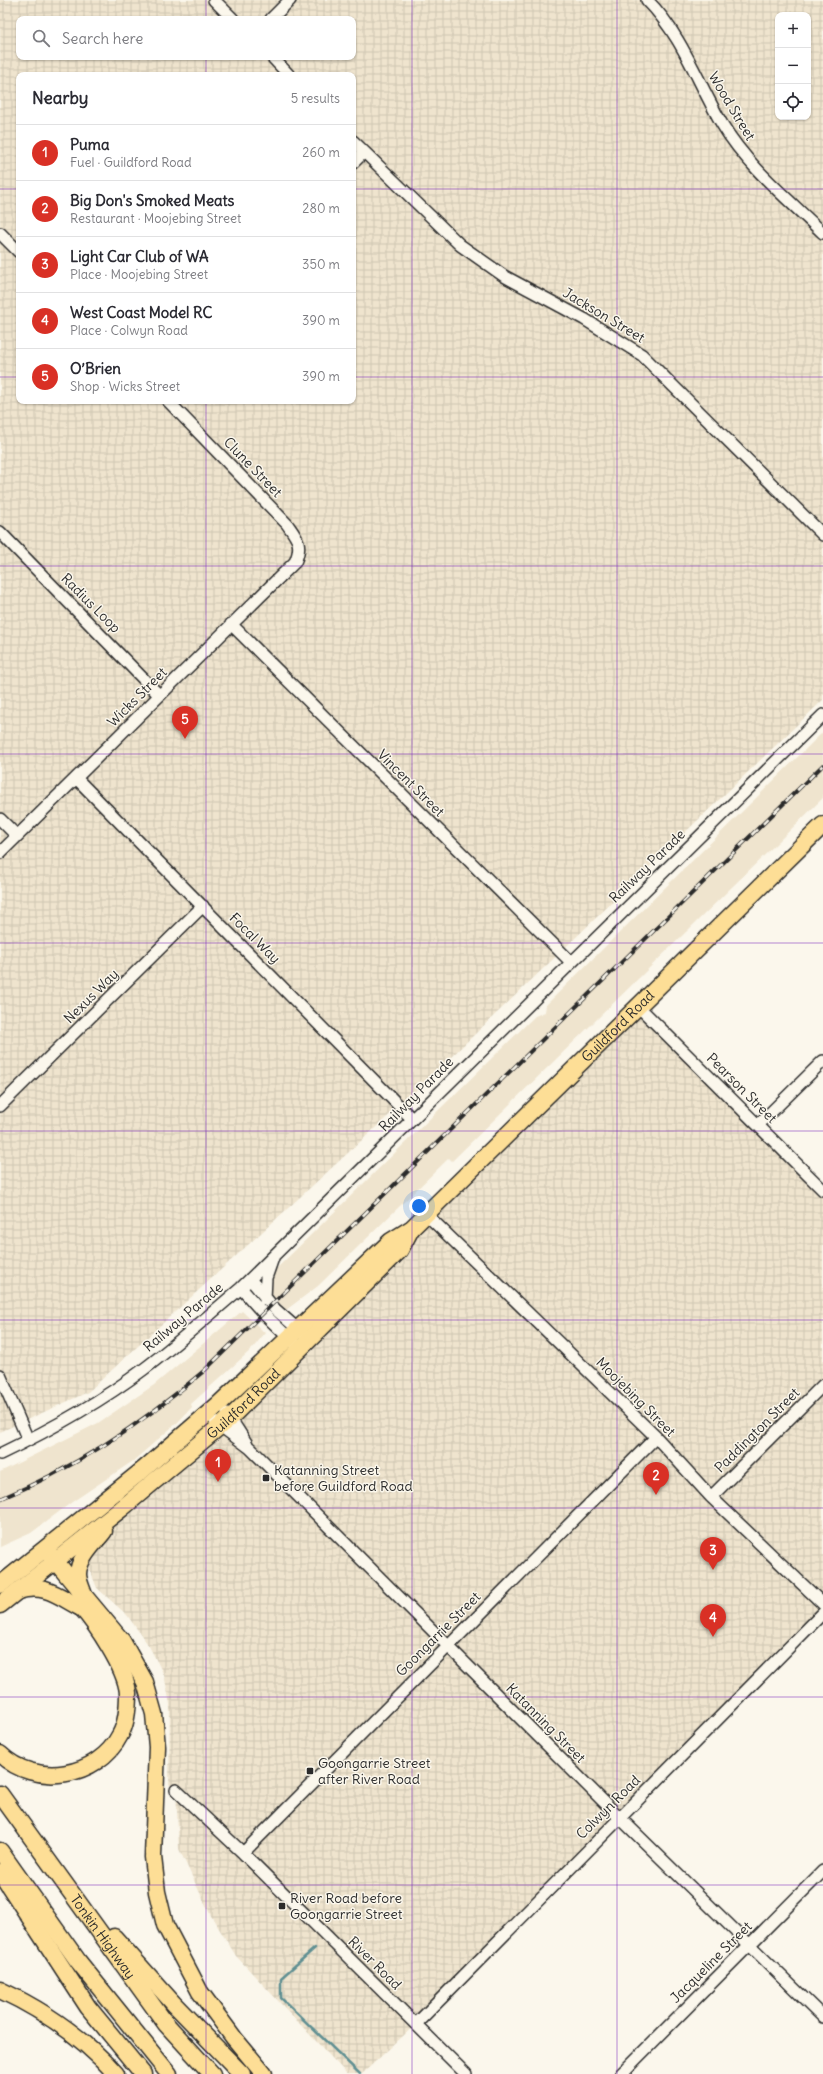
<!DOCTYPE html>
<html lang="en">
<head>
<meta charset="utf-8">
<style>
  body { margin:0; font-family:Delius,sans-serif; background:#f2f2f3; color:#2b2b33 }
  .controls { position:absolute; right:12px; top:12px; display:grid; overflow:hidden; border-radius:8px; box-shadow:0 1px 3px #0004 }
  .controls button { width:36px; height:36px; display:grid; place-items:center; padding:0; border:0; border-bottom:1px solid #e1e1e2; background:#fff; color:#2b2b33; font:20px sans-serif }
  .you { position:absolute; left:419px; top:1206px; width:14px; height:14px; margin:-10px; border:3px solid #fff; border-radius:50%; background:#1a73e8; box-shadow:0 0 0 6px #1a73e833 }
  .badge { display:grid; place-items:center; width:26px; height:26px; border-radius:50%; background:#d93025; color:#fff; font-size:13px; font-weight:700 }
  .pin { position:absolute; translate:-50% -33px; filter:drop-shadow(0 1px 2px #0008) }
  .pin::after { content:''; position:absolute; top:21px; width:14px; height:12px; background:inherit; clip-path:polygon(0 0,100% 0,50% 100%) }
  .list { margin:0; padding:0; list-style:none }
  h2 { display:flex; justify-content:space-between; align-items:center; height:52px; margin:0; padding:0 16px; font-size:17px }
  h2 small { font-size:13px; font-weight:400; color:#7c7c81 }
  .list li { display:grid; grid-template-columns:26px 1fr auto; gap:12px; align-items:center; box-sizing:border-box; height:56px; padding:0 16px; border-top:1px solid #e1e1e2 }
  .list b { display:block; font-size:15px; white-space:nowrap }
  .list p { margin:0; font-size:13px; white-space:nowrap; color:#7c7c81 }
  .list em { font-size:13px; font-style:normal; color:#7c7c81 }
  .icon { flex:none; width:22px; height:22px; fill:none; stroke:currentColor; stroke-width:2; stroke-linecap:round; stroke-linejoin:round }
  .map { position:relative; flex:none; width:823px; height:2074px; overflow:hidden }
  .search { position:absolute; background:#fff; box-shadow:0 1px 3px #0004; left:16px; top:16px; width:340px; height:44px; display:flex; align-items:center; gap:10px; box-sizing:border-box; padding:0 14px; border-radius:8px; color:#7c7c81; font-size:15px }
  .panel { position:absolute; background:#fff; box-shadow:0 1px 3px #0004; left:16px; top:72px; width:340px; height:332px; border-radius:8px }
  .map>svg:first-child { display:block }
  .built { fill:#efe4ce }
  .industrial { fill:url(#industrial-grid); fill-rule:evenodd }
  .lines { fill:none; stroke-linecap:round; stroke-linejoin:round }
  .stream { stroke:#5f8f92; stroke-width:2.5 }
  .minor-casing { stroke:#2b2b2b; stroke-width:14 }
  .highway-casing { stroke:#2b2b2b; stroke-width:19 }
  .minor { stroke:#fbf7ec; stroke-width:11 }
  .highway { stroke:#fdde96; stroke-width:16 }
  .rail-casing { stroke:#2b2b2b; stroke-width:4 }
  .rail { stroke:#fbf7ec; stroke-width:2.5; stroke-dasharray:8; stroke-linecap:butt }
  .grid { fill:none; stroke:#7b2cbf; stroke-width:1; stroke-opacity:0.55 }
  .poi-dot { fill:#2b2b2b; stroke:#fbf7ec; stroke-width:1.5 }
  .labels { text-anchor:middle; stroke-width:3; stroke-linejoin:round; paint-order:stroke }
  .street-label { font-size:14px; fill:#2b2b2b; stroke:#fbf7ec }
  .poi-label { font-size:14px; fill:#2b2b2b; stroke:#fbf7ec; text-anchor:start }
</style>
</head>
<body>
<div class="map">
<svg width="823" height="2074" viewBox="0 0 823 2074">
  <defs>
    <pattern id="industrial-grid" width="8" height="8" patternUnits="userSpaceOnUse"><rect width="8" height="8" fill="#efe4ce"/><path d="M0 4h8M4 0v8" fill="none" stroke="#cdc4b1"/></pattern>
  </defs>
  <rect width="100%" height="100%" fill="#fbf7ec"/>
  <filter id="ink" filterUnits="userSpaceOnUse"><feTurbulence type="fractalNoise" baseFrequency=".025" numOctaves="2"/><feDisplacementMap in="SourceGraphic" scale="8" xChannelSelector="R" yChannelSelector="G"/><feConvolveMatrix kernelMatrix="1 2 1 2 8 2 1 2 1" color-interpolation-filters="sRGB"/></filter>
  <g filter="url(#ink)">
    <path class="built" d="M823 732V798L452 1161 449 1158 318 1286 286 1310 271 1295 269 1289 272 1274 275 1270 535 1016 545 1012 546 1005Z
      M242 1311 265 1333 252 1349 191 1404 192 1407 178 1422 133 1461 72 1502 31 1533 0 1547V1472L98 1423 154 1385Z"/>
    <path class="industrial" d="M0 0H823V700L424 1083 88 1392 0 1432ZM778 15H808V117H778ZM19 19H353V57H19ZM19 75H353V401H19Z
      M639 1007 823 1190V1385L817 1391 823 1397V1613L416 2024 362 2074H347L236 1956 210 1914 179 1849 176 1791 169 1784 170 1704 164 1675 149 1646 127 1615 97 1588 89 1568 88 1560 121 1509 231 1417Z"/>
    <g class="lines">
      <path class="stream" d="M315 1948 281 1978V1998L360 2074"/>
      <g class="minor-casing">
        <path id="minor" d="M214 0 233 19
          M647 0C682 35 698 83 722 124 747 166 788 199 823 233
          M271 19 290 0
          M272 57 289 75
          M353 141 460 245 504 276 584 319 642 355 823 535
          M353 163 364 152
          M0 233 19 252
          M0 532 159 695
          M231 624 571 962
          M76 778 412 1119
          M0 819 17 836
          M0 853 295 562C303 544 297 538 287 524L168 401
          M639 1007 823 1190
          M0 1106 203 906
          M758 1125 823 1061
          M426 1214 656 1437 711 1497 823 1604
          M250 1279 275 1309 302 1333
          M241 1288 264 1314 293 1342
          M265 1299 266 1278 273 1258
          M0 1375 28 1440
          M227 1413 247 1444
          M215 1422 250 1448 619 1817 823 2017
          M0 1454C50 1430 99 1403 144 1369 177 1344 209 1315 241 1288L823 715
          M711 1497 823 1385
          M176 1790 243 1853 466 2074
          M243 1853 656 1437
          M416 2024 823 1613
          M621 2074 823 1871"/>
      </g>
      <g class="highway-casing">
        <g id="highway">
          <path d="M46 1550 122 1641 145 1682 154 1714 157 1747 153 1857 157 1892 165 1925 200 1992 234 2038 264 2074"/>
          <path id="s1" d="M0 1585 144 1469 219 1404 391 1241 412 1228 823 825"/>
          <path d="M18 1591C45 1583 58 1596 81 1608"/>
          <path d="M83 1592C81 1587 78 1580 78 1574 78 1558 95 1543 104 1531"/>
          <path id="s2" d="M0 1605 121 1509 231 1417 400 1250 411 1229"/>
          <path d="M0 1754C35 1788 98 1778 120 1735 127 1723 128 1706 128 1693 126 1668 96 1624 80 1606"/>
          <path id="s3" d="M0 1794 166 2024 212 2074"/>
          <path d="M0 1851 78 1961 169 2074"/>
          <path d="M0 1872 88 2007 143 2074"/>
          <path d="M114 1937 174 2004 242 2074"/>
          <path d="M0 1990C45 2011 83 2037 116 2074"/>
        </g>
      </g>
      <use href="#minor" class="minor"/>
      <use href="#highway" class="highway"/>
      <g class="rail-casing">
        <path id="rail" d="M0 1499C76 1468 143 1423 205 1370L823 765"/>
      </g>
      <use href="#rail" class="rail"/>
    </g>
  </g>
  <path class="grid" d="M206 0V19M412 0V2074M617 0V2074M206 57V75M0 189H19M353 189H823M0 377H19M353 377H823M206 401V2074M0 566H823M0 754H823M0 943H823M0 1131H823M0 1320H823M0 1508H823M0 1697H823M0 1885H823"/>
  <g class="poi-dot">
    <rect x="262" y="1474" width="8" height="8" rx="2"/>
    <rect x="306" y="1767" width="8" height="8" rx="2"/>
    <rect x="278" y="1902" width="8" height="8" rx="2"/>
  </g>
  <g class="labels">
    <g class="street-label">
      <text transform="translate(732 106) rotate(59)" y="5">Wood Street</text>
      <text transform="translate(604 315) rotate(31)" y="5">Jackson Street</text>
      <text transform="translate(253 467) rotate(46)" y="5">Clune Street</text>
      <text transform="translate(91 603) rotate(45)" y="5">Radius Loop</text>
      <text transform="translate(137 697) rotate(-45)" y="5">Wicks Street</text>
      <text transform="translate(411 783) rotate(45)" y="5">Vincent Street</text>
      <text transform="translate(647 866) rotate(-44)" y="5">Railway Parade</text>
      <text transform="translate(255 938) rotate(45)" y="5">Focal Way</text>
      <text transform="translate(91 996) rotate(-45)" y="5">Nexus Way</text>
      <text dy="5" stroke="none"><textPath href="#s1" startOffset="834">Guildford Road</textPath></text>
      <text transform="translate(742 1088) rotate(45)" y="5">Pearson Street</text>
      <text transform="translate(416 1094) rotate(-45)" y="5">Railway Parade</text>
      <text transform="translate(183 1317) rotate(-40)" y="5">Railway Parade</text>
      <text transform="translate(636 1397) rotate(45)" y="5">Moojebing Street</text>
      <text dy="5" stroke="none"><textPath href="#s2" startOffset="316">Guildford Road</textPath></text>
      <text transform="translate(757 1430) rotate(-45)" y="5">Paddington Street</text>
      <text transform="translate(438 1634) rotate(-45)" y="5">Goongarrie Street</text>
      <text transform="translate(546 1723) rotate(45)" y="5">Katanning Street</text>
      <text transform="translate(608 1807) rotate(-45)" y="5">Colwyn Road</text>
      <text dy="5" stroke="none"><textPath href="#s3" startOffset="176">Tonkin Highway</textPath></text>
      <text transform="translate(711 1962) rotate(-45)" y="5">Jacqueline Street</text>
      <text transform="translate(375 1963) rotate(45)" y="5">River Road</text>
    </g>
    <g class="poi-label">
      <text x="274" y="1475">Katanning Street<tspan x="274" dy="16">before Guildford Road</tspan></text>
      <text x="318" y="1768">Goongarrie Street<tspan x="318" dy="16">after River Road</tspan></text>
      <text x="290" y="1903">River Road before<tspan x="290" dy="16">Goongarrie Street</tspan></text>
    </g>
  </g>
</svg>
<div class="controls">
<button>+</button>
<button>−</button>
<button><svg class="icon" aria-label="locate" viewBox="0 0 24 24"><circle cx="12" cy="12" r="6"/><path d="M12 2v4M12 18v4M2 12h4M18 12h4"/></svg></button>
</div>
<div class="you"></div>
<div class="pin badge" style="left:218px;top:1482px">1</div>
<div class="pin badge" style="left:656px;top:1495px">2</div>
<div class="pin badge" style="left:713px;top:1570px">3</div>
<div class="pin badge" style="left:713px;top:1637px">4</div>
<div class="pin badge" style="left:185px;top:739px">5</div>
<div class="search"><svg class="icon" aria-label="search" viewBox="0 0 24 24"><circle cx="10" cy="10" r="6"/><path d="M15 15l6 6"/></svg>Search here</div>
<section class="panel">
<h2>Nearby<small>5 results</small></h2>
<ul class="list">
<li><span class="badge">1</span><div><b>Puma</b><p>Fuel · Guildford Road</p></div><em>260 m</em></li>
<li><span class="badge">2</span><div><b>Big Don's Smoked Meats</b><p>Restaurant · Moojebing Street</p></div><em>280 m</em></li>
<li><span class="badge">3</span><div><b>Light Car Club of WA</b><p>Place · Moojebing Street</p></div><em>350 m</em></li>
<li><span class="badge">4</span><div><b>West Coast Model RC</b><p>Place · Colwyn Road</p></div><em>390 m</em></li>
<li><span class="badge">5</span><div><b>O’Brien</b><p>Shop · Wicks Street</p></div><em>390 m</em></li>
</ul>
</section>
</div>
</body>
</html>
